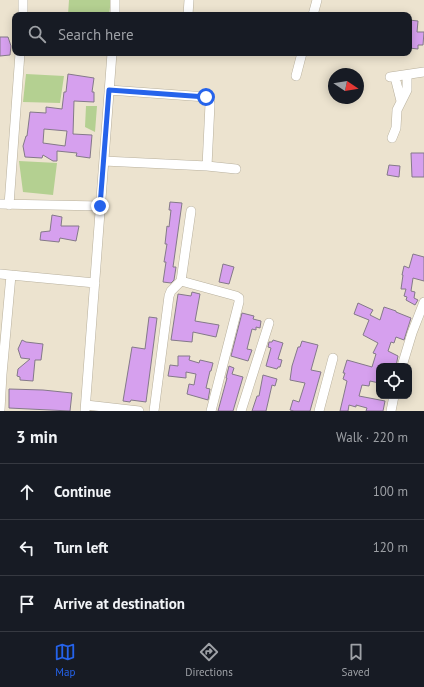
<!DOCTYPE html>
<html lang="en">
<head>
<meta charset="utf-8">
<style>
  body { margin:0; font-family:"PT Sans",sans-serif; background:#242831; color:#f1f3f6 }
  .controls { position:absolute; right:12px; bottom:12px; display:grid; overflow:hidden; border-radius:8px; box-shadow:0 2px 10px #0003 }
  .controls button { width:36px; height:36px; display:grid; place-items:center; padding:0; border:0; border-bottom:1px solid #363941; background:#171b24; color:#f1f3f6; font:20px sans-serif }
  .compass { position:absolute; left:328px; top:68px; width:36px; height:36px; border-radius:50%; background:#171b24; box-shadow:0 2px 10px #0003; rotate:102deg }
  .stop { position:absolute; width:12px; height:12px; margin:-9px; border:3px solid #2563eb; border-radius:50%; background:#fff }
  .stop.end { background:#2563eb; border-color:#fff; box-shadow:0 1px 4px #0008 }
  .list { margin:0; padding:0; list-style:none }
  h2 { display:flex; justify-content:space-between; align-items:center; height:52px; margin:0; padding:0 16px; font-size:17px }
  h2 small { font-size:13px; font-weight:400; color:#9ea1a6 }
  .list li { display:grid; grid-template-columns:26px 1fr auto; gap:12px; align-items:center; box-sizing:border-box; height:56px; padding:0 16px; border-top:1px solid #363941 }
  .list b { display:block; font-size:15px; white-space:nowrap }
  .list em { font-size:13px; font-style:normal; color:#9ea1a6 }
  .icon { flex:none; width:22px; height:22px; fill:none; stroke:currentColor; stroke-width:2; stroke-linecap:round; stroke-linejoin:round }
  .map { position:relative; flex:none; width:424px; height:411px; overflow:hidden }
  .search { position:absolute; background:#171b24; box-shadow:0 2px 10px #0003; left:12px; right:12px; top:12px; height:44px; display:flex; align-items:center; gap:10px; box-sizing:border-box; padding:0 14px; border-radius:8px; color:#9ea1a6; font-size:15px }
  .sheet { height:220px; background:#171b24 }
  nav { display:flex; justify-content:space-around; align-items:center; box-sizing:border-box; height:56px; border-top:1px solid #363941; background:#171b24; font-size:11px; color:#9ea1a6 }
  nav a { display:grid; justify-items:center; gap:2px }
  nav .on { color:#2563eb }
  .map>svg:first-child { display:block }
  .green { fill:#b4d091 }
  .building { fill:#d6a0ee; stroke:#847989; fill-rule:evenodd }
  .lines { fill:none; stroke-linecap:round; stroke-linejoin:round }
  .minor-casing { stroke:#b8b09d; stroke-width:10 }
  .minor { stroke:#fff; stroke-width:9 }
  .route { stroke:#2563eb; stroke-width:5 }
</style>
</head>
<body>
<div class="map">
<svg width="424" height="411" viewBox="0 0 424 411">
  <rect width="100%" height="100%" fill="#ece3cf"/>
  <path class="green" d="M69 0H111L109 15H68Z
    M26 74 64 76 60 103 23 102Z
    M86 106H97L95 132 85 127Z
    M19 161 57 163 53 195 23 192Z"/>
  <path class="building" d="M409 20 418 21 417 32H424L423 45H418V49L409 48Z
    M0 37H8L11 46 10 55 0 56Z
    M68 74 94 78 92 92H94V102L74 101 73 134 92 135 90 158 76 156 77 153 57 151V161H53L43 155 42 158 25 157 23 146 26 136H27L30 112 46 113V107L62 109 64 92H66ZM44 129 67 131 65 146 43 143Z
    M411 153H424V177H412Z
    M389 165 400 166 399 177 387 175Z
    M170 202 182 203 173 267H176L174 280 171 283 163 282 166 262H164L167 244H165L167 226 169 227 171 210H169Z
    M52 215 62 217 61 226H79L76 241 60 238 59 242 40 240 41 232 50 231Z
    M413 254 424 257V281L413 278 411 291 415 292 414 298 418 300 415 305 406 300 407 297 404 296 406 289H401L403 275H402L404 266 409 268Z
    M223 264 234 267 229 284 219 282Z
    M192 292 200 294 195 321 219 325 216 337 193 332 192 342 171 340 178 294 191 296Z
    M358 303 373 310 370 315 380 320 384 307 396 311V312L411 318 404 340 396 337 394 343 391 342 388 351 398 356 396 366H379V383L370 381 369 386 362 385 359 396 385 401 383 411H366L367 408 356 405V407L349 405 348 411H340L347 381 343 379 345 373H343L347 360 372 367 376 354 373 353 378 343 363 335 369 320 354 314Z
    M242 313 254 316 253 319 261 321 260 328 256 327V330L252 329 247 349 252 350 248 361 231 356Z
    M149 317 157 318 146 402 131 400 130 402 123 401 132 347 145 349Z
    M22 340 26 342 43 344 41 360H35L33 381 20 380V377L17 376 18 369 30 359 21 358 18 349Z
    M273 340 283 343 278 359 282 360 280 367H278L277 369 266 366 271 348 268 347 269 342H272Z
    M302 341 318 345 311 370 321 372 310 411H294L290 410 293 400 299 402 305 383 290 380 292 366 298 347H300Z
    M178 356H190L189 360 199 363 200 360 213 363 211 371H210L206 388 210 389 208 400 187 394 189 384 194 385 196 374 186 372V378L168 376 170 365 178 366Z
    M229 366 234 368 232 374 243 377 233 411H218L227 378H226Z
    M263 375 277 379 275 386 272 385 266 411H252L257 396H259Z
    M9 389 43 390 72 393 70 411 9 408Z"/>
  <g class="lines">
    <g class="minor-casing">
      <path id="minor" d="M23 15V0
        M115 15V0
        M188 15 189 0
        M313 15 317 0
        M296 76 302 53
        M390 77 424 72
        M395 77 401 101
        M392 138 396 128 397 110 407 90V75
        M104 161 207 166 210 104 209 100 206 97 109 90
        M207 166 236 169
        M0 204 100 206
        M9 205 20 53
        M0 274 95 283
        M181 281 236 296 239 298V302L211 411
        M402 366 412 333 424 302
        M86 405 139 411
        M0 410 2 374 11 275
        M85 411 112 53
        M154 411 169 296 171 291 181 281 191 211
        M241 411 269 323
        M319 411 333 358
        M391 411 394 396"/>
    </g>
    <use href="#minor" class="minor"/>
  </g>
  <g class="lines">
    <path class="route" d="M100 206 109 90 206 97"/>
  </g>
</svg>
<div class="controls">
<button><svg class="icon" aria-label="locate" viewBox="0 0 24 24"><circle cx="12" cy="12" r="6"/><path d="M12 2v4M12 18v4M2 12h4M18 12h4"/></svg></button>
</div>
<svg class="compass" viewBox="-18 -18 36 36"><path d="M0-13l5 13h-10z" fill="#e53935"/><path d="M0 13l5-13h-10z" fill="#9ea1a6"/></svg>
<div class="stop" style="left:206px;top:97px"></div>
<div class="stop end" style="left:100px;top:206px"></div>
<div class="search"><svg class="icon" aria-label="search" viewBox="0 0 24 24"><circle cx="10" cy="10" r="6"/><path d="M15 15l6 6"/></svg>Search here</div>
</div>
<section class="sheet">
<h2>3 min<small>Walk · 220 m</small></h2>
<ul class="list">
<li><svg class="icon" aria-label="ahead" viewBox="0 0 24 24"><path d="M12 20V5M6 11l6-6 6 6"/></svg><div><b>Continue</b></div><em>100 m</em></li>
<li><svg class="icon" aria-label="left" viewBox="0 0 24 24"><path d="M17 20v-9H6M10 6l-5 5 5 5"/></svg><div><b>Turn left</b></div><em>120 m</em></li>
<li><svg class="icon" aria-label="arrive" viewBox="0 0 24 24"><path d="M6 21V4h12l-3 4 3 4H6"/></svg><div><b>Arrive at destination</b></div></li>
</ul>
</section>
<nav>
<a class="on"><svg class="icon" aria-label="map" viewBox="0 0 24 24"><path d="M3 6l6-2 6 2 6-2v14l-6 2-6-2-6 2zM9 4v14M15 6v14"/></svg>Map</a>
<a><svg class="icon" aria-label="directions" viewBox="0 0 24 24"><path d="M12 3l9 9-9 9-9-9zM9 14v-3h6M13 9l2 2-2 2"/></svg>Directions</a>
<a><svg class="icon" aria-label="saved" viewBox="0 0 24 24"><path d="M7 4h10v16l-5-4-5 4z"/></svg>Saved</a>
</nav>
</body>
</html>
